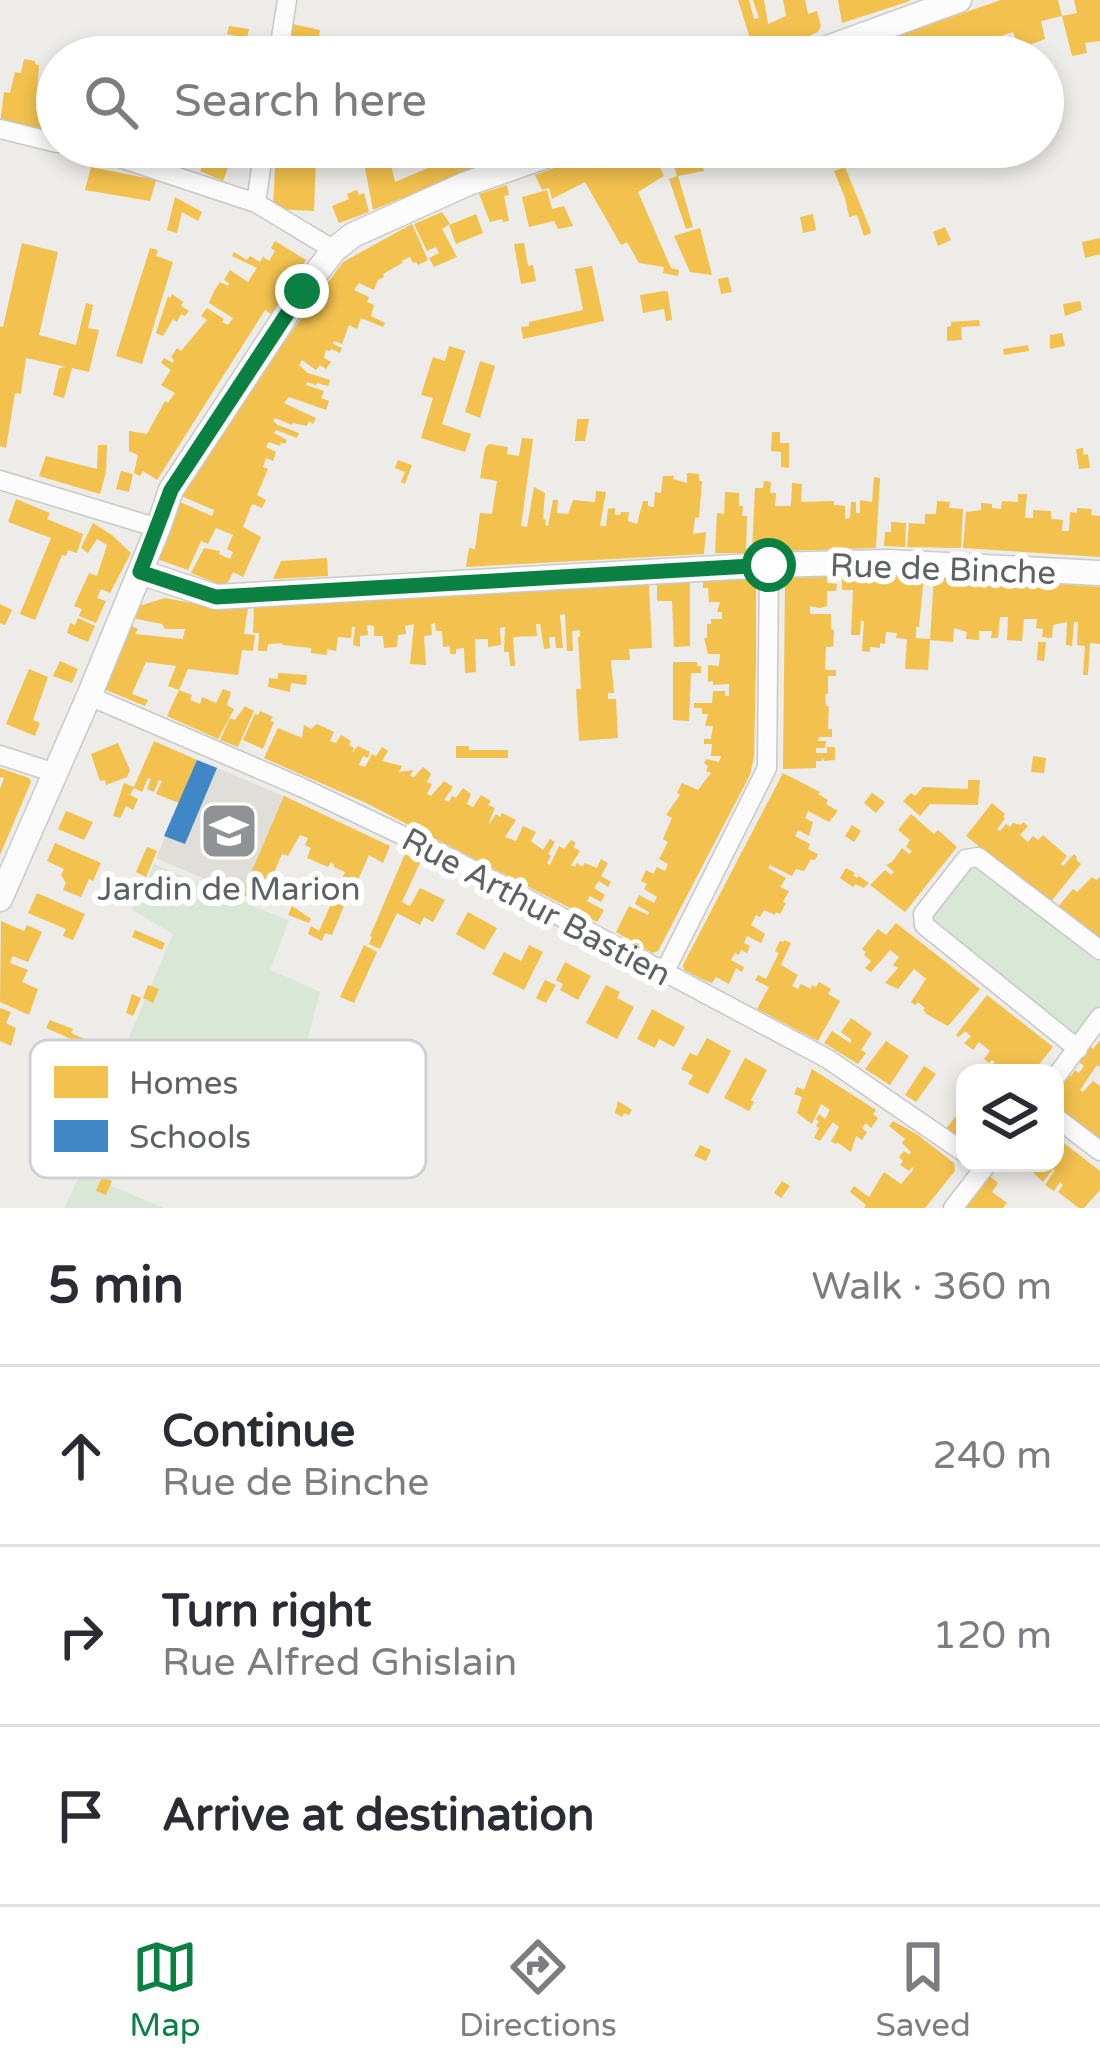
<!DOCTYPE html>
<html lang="en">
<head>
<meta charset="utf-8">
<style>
  body { margin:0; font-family:"Varela Round",sans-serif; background:#f2f2f3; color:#2b2b33 }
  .controls { position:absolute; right:36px; bottom:36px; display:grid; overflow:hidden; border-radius:24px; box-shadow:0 6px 18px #0003 }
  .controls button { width:108px; height:108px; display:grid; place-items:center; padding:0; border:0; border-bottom:3px solid #e1e1e2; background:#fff; color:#2b2b33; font:60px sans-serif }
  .stop { position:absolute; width:36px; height:36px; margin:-27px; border:9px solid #0b8043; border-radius:50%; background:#fff }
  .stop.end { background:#0b8043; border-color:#fff; box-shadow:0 3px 12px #0008 }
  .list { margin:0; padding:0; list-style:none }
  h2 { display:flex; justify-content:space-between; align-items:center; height:156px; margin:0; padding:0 48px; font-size:51px }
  h2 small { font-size:39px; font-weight:400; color:#7c7c81 }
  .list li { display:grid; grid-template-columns:78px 1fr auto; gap:36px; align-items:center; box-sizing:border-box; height:180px; padding:0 48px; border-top:3px solid #e1e1e2 }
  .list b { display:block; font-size:45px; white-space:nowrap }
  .list p { margin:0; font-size:39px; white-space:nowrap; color:#7c7c81 }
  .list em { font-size:39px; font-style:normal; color:#7c7c81 }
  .icon { flex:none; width:66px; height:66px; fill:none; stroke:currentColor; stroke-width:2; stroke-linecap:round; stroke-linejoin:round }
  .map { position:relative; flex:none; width:1100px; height:1208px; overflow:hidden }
  .search { position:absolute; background:#fff; box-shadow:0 6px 18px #0003; left:36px; right:36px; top:36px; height:132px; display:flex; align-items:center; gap:30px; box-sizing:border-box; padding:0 42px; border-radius:66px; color:#7c7c81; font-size:45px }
  .sheet { height:696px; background:#fff }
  nav { display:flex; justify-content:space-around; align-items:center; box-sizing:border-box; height:168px; border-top:3px solid #e1e1e2; background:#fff; font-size:33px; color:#7c7c81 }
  nav a { display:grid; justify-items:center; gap:6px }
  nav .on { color:#0b8043 }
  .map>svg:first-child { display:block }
  .education { fill:#e0ded9 }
  .green { fill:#d8e7d6 }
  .homes { fill:#f2c14e }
  .schools { fill:#3f88c5 }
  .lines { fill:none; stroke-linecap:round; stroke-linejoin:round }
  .street-casing { stroke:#c8c8c8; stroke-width:21 }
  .secondary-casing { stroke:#cacaca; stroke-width:27 }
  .street { stroke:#fcfcfc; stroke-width:18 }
  .secondary { stroke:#fcfcfc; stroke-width:24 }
  .route { stroke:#0b8043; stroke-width:15 }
  .labels { text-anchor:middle; stroke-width:12; stroke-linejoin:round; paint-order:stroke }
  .street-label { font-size:33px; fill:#5e6165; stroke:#fff }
  .poi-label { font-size:33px; fill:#5e6165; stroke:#fff }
  .key { fill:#fff; stroke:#cfd0d1; stroke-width:3 }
  .key-label { font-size:33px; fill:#5e6165 }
</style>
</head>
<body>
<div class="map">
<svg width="1100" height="1208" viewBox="0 0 1100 1208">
  <rect width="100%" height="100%" fill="#edece9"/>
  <path class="education" d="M199 760 302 804 260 903 156 858Z"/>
  <path class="green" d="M966 859 1100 950V1017L1078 1049 924 925Z
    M154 864 289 921 270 970 320 992 286 1122 203 1095 199 1100 120 1059 173 934 132 910Z
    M81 1173 164 1208H64Z"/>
  <path class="homes" d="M738 0H749L754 19 759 18 753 0H764L768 24 786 16 783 0H805L808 14 817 11 821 26 818 32 762 57H756Z
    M838 0H909L910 1 842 23Z
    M1001 0H1058L1062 16 1041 21 1045 39 1019 49 1013 32 981 43 988 57H835Z
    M1074 0H1100V41L1085 43 1087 53 1072 56 1062 16 1077 13Z
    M293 24 320 30 318 44 312 43 311 49 317 50 316 57H288Z
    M229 26 249 29 247 38 227 34Z
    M241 47 266 50V57H240Z
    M24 59 35 61V64L39 65 37 93 42 94 43 84 49 85 46 105 51 106 52 99 57 100V137L0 125 4 92 10 93 15 72 21 73Z
    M276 147H350L351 154 316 157 314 211 273 209Z
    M361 147H380L381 153 388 152 395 182 466 152 469 147H499L482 154 486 164 373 210Z
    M612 147H699L704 171 678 176 693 227 686 229 669 179 677 176 673 162 659 165 664 176 638 192 671 268 679 270 678 276 663 273 664 267 639 263 627 242 621 245 585 182 552 199 549 188 542 190 535 175Z
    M704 147H741L744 159 732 164 729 153 712 158 710 152H705Z
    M206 156 229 165 223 181 200 171Z
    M91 167 156 180 150 201 85 190Z
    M845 167 870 229 871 233 864 236 857 215 849 217 845 198 834 171Z
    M507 185 509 195 504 196 509 221 503 222 502 219 490 222 479 194Z
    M357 190 359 195 364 193 369 212 339 223 332 206 349 199 347 194Z
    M547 190 552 209 564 206 573 226 558 229 554 221 529 227 522 197Z
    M175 197 202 212 198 221 182 212 177 233 167 230Z
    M442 212 450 224 442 229 457 257 434 267 429 258 439 253 436 247 427 251 414 224Z
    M476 214 483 233 456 244 449 225Z
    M813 214 816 230 803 233 800 217Z
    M412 224 428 260 418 265 416 262 413 263 410 257 401 261 404 262 383 274 384 277 378 280 374 290 359 283 354 290 369 297 367 302 374 305 371 316 385 323 383 327 361 318 357 329 349 325 342 344 334 341 333 344 342 348 340 353 331 349 330 351 326 350 324 358 331 362 326 369 320 365 316 370 302 360 299 365 308 373 330 380 328 386 317 383 316 385 307 382 306 385 324 391 321 398 329 401 326 410 289 397 284 403 316 418 313 424 309 421 307 426 293 423 292 425 275 418 273 421 278 425 299 433 297 438 276 430 274 433 287 440 285 444 281 442 280 446 269 442 266 447 276 452 273 461 266 458 263 467 268 469 257 495 266 500 262 508 253 504 251 506 243 527 261 537 243 577 233 572 226 587 191 573 204 548 220 551 219 554 230 559 233 552 227 549 233 535 216 528 208 544 201 541 188 570 154 558 180 502 212 516 214 510 181 496 221 428 343 262Z
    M945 227 951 240 938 246 933 232Z
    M700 228 712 275 690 272 674 236Z
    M1100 238V254L1085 258 1082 242Z
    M275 241 306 260 271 314 265 310 157 480 143 471 140 476 134 473 138 455 129 451V431L147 434 165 401 168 403 175 393 161 385 171 370 161 363 164 358 173 363 174 360 171 357 177 348 181 351 207 320 201 316 207 308 224 319 222 322 228 325 233 318 209 303 214 291 220 282 228 286 229 283 224 280 230 270 248 282 257 268 232 256 234 252 247 260 250 256 260 262 263 257 269 261 275 251 271 248Z
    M22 243 58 252 39 335 76 345 86 303 93 305 88 328 99 330 89 372 72 368 64 398 53 395 59 368 66 367 26 358 21 394 15 393 6 448 0 446V326L3 327Z
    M524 243 528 266 533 265 536 281 521 284 514 244Z
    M150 248 158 250 156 256 173 262 142 364 116 356Z
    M592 266 604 321 523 339 521 327 529 326V322L583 310 575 269Z
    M728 277 732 292 721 294 718 279Z
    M664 291 668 292 672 320 666 321 664 309 643 313 640 295Z
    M172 294 183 302 181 306 189 311 185 316 181 314 177 322 173 319 163 336 156 333 168 296 170 298Z
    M1080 301 1082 310 1065 316 1063 304Z
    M979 320 980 326 961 327 962 340 947 341V327L951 326V322Z
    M1062 333 1065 346 1050 349V335Z
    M1028 345 1029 351 1004 355 1003 349Z
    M449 346 465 351 442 424 471 434 465 452 421 438 433 398 421 395 433 357 445 361Z
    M480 361 495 366 480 418 465 412Z
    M577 419H589L585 441H575Z
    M772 432H780V443H789V468L781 467V452L771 451Z
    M522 438 533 439 521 526 527 527 534 487 545 493 543 519 546 520 545 525 548 526 553 500H558L557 513 568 514 573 500 595 502 596 491 606 492 600 526H606L608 509 615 508V515H620L621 512H629L628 521 637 524 643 501H648V506L654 507 655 492 661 493 663 476H674L673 479 687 483V473L699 474V481H702L699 518 695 517 693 534 706 532 704 554 466 567 469 548 475 549 480 513 492 514 497 481 480 478 485 448 489 444 508 447 507 454 519 456Z
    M98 445H107L106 472 100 494 39 476 46 456 97 469Z
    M1083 448V455L1088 454 1090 468 1079 469 1076 449Z
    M398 460 412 465 405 484 401 482 405 472 395 468Z
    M121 471 133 474 129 492 116 489Z
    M874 477 880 478 876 548 752 552 755 488H763L764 481 771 482 770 493H776L775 506H791L792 483 802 484 801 502 834 501V505L845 506V519L850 518 851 502H856V513H860V500L872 502Z
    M725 492 739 493V506H743L742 516H747L746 553H715L717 513 724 514Z
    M1018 494H1027L1025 518H1033V510L1051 511V519L1063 520 1062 531H1069L1070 512 1077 513V508L1092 509 1091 515 1100 516V557L963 548 966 512 981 510V503L992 504V508L1001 509 1002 501 1018 502Z
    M16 499 50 513 47 519 83 534 77 553 68 550 66 556 62 555 35 620 20 614 51 538 8 522Z
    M937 501 950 502 949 508 963 509 961 548 907 547 909 523 925 524V514H936Z
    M891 522 906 523 905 547 884 546 885 532H891Z
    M93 523 112 535 131 553 110 593 101 589 97 598 106 601 96 623 79 616 82 609 74 606 89 573 97 576 107 545 97 539 88 553 81 548Z
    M327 558 328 576 273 579 281 561Z
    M868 574 924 575 919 627H916V638L930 639 928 670 905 669 907 639 896 638 897 633 886 632 885 644 880 643V648L870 647V652L862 651 864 621H861L860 635H851L853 590H842V576Z
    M934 575 1100 587V644L1090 643 1088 675H1083L1085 646 1077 645 1078 622H1074L1072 646 1066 645 1067 622 1053 625 1052 638 1042 637 1043 629 1036 628 1037 619H1024L1022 641 1007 640 1008 617H1000L998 638H991L992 631H979V640L966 639 967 632 954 628 953 642 930 640Z
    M827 577V583L837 584 836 591H827V606L820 608 810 606V614H831V629L834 630V634L833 647H826L825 670H836V676H828V694H825L826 706H829L828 729H832V737H819L818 741H826L825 748H816V753H827V747H835V760L824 761 822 757V761H816V768L783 769 785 582 789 578Z
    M752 579 756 584V661L754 757 750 775 658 951 652 953 616 932 629 906 648 915 649 912 635 904 639 895 654 903 657 897 644 889 647 884 641 881 646 870 653 874 657 867 665 871 668 864 659 859 668 842 663 839 672 818 666 815 680 795 677 793 682 783 698 790 711 773 706 771 708 766 704 763 706 759 719 762 721 756H711L712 744H704V739H711L713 726H705L708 714H702V708H694V703H712L713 691H725V696H729V684L713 685V681L708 682V665L719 666 720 654H708L704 638H707V624H711V619H722V612H717L720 602H709L708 588H703V581Z
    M690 582V646L674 647 672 601H657V584Z
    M649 584 652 648 629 649 630 660H611L614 693H608V699H616L618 738 579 741 576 689H581L578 637 580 636V630L572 631 573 651H567L565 614 560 615 563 648H556L555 637H549L550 648 544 649 540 624H536L537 636 513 637 515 666H510L509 652H504L505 627 500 628 501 645 488 647V639H475L476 672 465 673 464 648 456 649V654H450V646L443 647 442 631H436L435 623 431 624 432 635 424 636 426 665 410 664 414 624 405 626 406 634 398 635 397 647 384 648 383 636H374V626L367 625 368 635 360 636V647L353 645 355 627H352L351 638 338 637 336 651 327 649V655L311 653V648L282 645 283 643 268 644 267 651H258L259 633H253L254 607Z
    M165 598 217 608 248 607 244 634 255 635 253 651 242 650 238 675 188 669 179 690 168 686 176 666 146 662 132 694 148 700 145 706 106 690 104 685 130 625 138 629 135 634 183 639 185 629H165L162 624 132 618 139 604 142 605Z
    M0 604 12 610 5 625 0 623Z
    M78 618 95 626 88 642 67 633 70 623 75 625Z
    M1038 642H1046L1044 661 1037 660Z
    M60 661 78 669 72 683 53 676Z
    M673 662H697V666H701V673H691L689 721 673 720Z
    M29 669 48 677 33 720 40 723 35 736 6 724Z
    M278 673 307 675 306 685 291 683 290 692 268 687 269 678 278 679Z
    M223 689 231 692 227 705 234 709 218 739 167 716 179 690 192 695 190 700 200 704 202 697 216 703Z
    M245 706 254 711 238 747 220 740 230 718 235 720Z
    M260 711 273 717 270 721 274 722 263 749 243 740 255 714 258 715Z
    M317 724 334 732 330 741 336 743 341 735 351 741 349 745 354 748 352 753 358 746 370 752 368 758 363 756 359 765 365 767 372 754 376 756 382 747 388 751 382 761 402 766 399 772 413 770 410 776 414 777 423 767 427 770 431 774 427 782 432 784 427 794 431 796 444 781 453 787 444 800 449 802 452 796 456 798 463 788 471 794 467 804 473 807 481 795 491 801 488 805 495 808 489 822 490 823 496 814 500 817 502 813 516 820 505 837 516 841 523 826 536 832 531 841 543 850 550 839 555 842 548 854 551 856 547 863 550 865 559 846 564 849 571 840 576 843 573 847 580 851 571 865 575 867 577 863 582 867 585 863 597 868 601 859 608 863 601 876 611 882 608 887 599 881 594 888 605 895 601 902 590 896 587 901 604 910 597 922 366 803 264 758 278 728 302 738 304 725 311 729Z
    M154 741 197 760 179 803 156 794 162 781 159 780 154 792 147 789 151 779 148 778 142 792 134 788 130 795 138 799 133 810 126 806 120 818 113 816 124 783 134 787Z
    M118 743 130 770 127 777 106 785 105 780 100 781 91 754Z
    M456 746H469V750H508V758H456Z
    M1033 756 1046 758 1044 773 1031 772Z
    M0 768 29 778 31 782 0 855V789L4 778 0 777Z
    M783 773 820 792 818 794 828 800 826 804 838 811 829 822 808 811 805 818 813 822 809 836 798 830 795 836 810 844 808 849 818 854 815 860 811 859 804 871 796 869 792 876 770 865 768 868 786 878 780 887 789 891 783 902 786 903 780 914 776 912 775 915 764 910 760 917 756 915 751 925 765 934 761 943 747 936 744 943 750 946 747 953 741 950 739 955 735 953 731 960 744 967 742 972 736 968 729 984 716 977 712 983 704 980 684 970 683 965Z
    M968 780H980L978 805 930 804 920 816 903 801 911 793 915 796 923 787 968 789Z
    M872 793 885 802 876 813 864 803Z
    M284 796 390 846 383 863 369 855 358 880 349 877 348 879 354 882 332 935 325 933 322 941 308 934 311 926 319 931 345 872 334 867V865L331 862 328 867 307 858 311 848 305 845 308 838 300 835 288 856 282 854 261 903 242 894Z
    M992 803 1005 814 1003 817 1005 819 997 829 1000 831 1006 824 1010 827 1013 823 1021 825 1023 822 1028 826 1020 835 1028 842 1033 836 1038 840 1043 835 1067 856 1061 864 1063 866 1074 854 1077 857 1076 859 1081 864 1050 903 966 836Z
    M66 811 93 822 84 840 58 829Z
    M911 814 934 834 938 830 957 847 905 912 870 885 885 870 891 875 894 872 886 865 892 862 902 848 909 854 912 851 906 847 910 840 898 830Z
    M852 825 861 831 854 842 845 836Z
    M55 843 101 863 93 881 89 879 81 897 63 890 66 883 61 875 64 869 47 861Z
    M147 847 157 851 146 877 136 872Z
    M405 854 420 863 402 902 410 906 420 888 445 900 433 922 424 917 420 925 397 913 380 949 369 944 372 937 370 936Z
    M846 868 855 873 853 875 857 878 859 876 869 883 864 888 855 884 853 887 840 878Z
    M1092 877 1096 880 1100 877V943L1057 908 1073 889 1077 892Z
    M37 893 85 914 73 940 63 936 66 929 28 913Z
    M292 906 311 919 309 923 288 915Z
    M468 912 497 928 484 950 456 934Z
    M1 921 24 931 27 925 42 932 28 962 13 956 10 963 28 970 22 982 38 989 29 1015 0 1002Z
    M896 923 980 989 948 1026 928 1015 923 1010 925 1008 918 1002 915 1005 911 1002 926 979 914 969 898 989 885 983 898 968 893 965 899 957 890 950 871 972 865 968 871 961 864 955 866 952 862 949 878 929 886 935Z
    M135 930 165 943 162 950 132 937Z
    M784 940 791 943 781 965 798 975 792 986 798 989 801 984 811 989 812 985 816 987 819 982 831 989 828 994 840 1001 818 1041 757 1009 769 987 755 980 758 975 766 979 779 953 775 951 780 941 783 942Z
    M364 945 377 952 354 1003 340 997Z
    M529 945 543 952 524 990 492 974 504 952 521 961Z
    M565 962 591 976 578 1000 560 990 563 984 556 980Z
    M545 980 556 985 546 1003 536 998Z
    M148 985 159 989 153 1003 143 998Z
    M606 985 620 992 617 998 634 1007 617 1039 586 1023Z
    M132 994 141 998 133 1016 126 1013Z
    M987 995 1053 1047 1032 1073H1001L1002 1071 993 1064 995 1062 992 1060 989 1063 984 1059 990 1051 979 1042 973 1050 964 1043 971 1036 965 1031 959 1037 956 1035Z
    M0 1008 11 1012 6 1023 16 1028 11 1046 0 1041Z
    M652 1009 685 1027 674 1047 659 1039 655 1048 637 1039Z
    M851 1018 872 1033 861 1050 866 1053 858 1064 824 1043 832 1031 850 1043 852 1040 841 1032Z
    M50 1020 73 1029 71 1033 87 1040 85 1045 46 1028Z
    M707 1038 731 1051 708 1094 688 1084 693 1075 681 1069 690 1053 697 1056Z
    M1100 1040V1067L1097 1065 1080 1090 1083 1092 1093 1081 1100 1086V1140L1055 1105V1089L1068 1074 1071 1076 1075 1070 1079 1073 1084 1066 1078 1061 1090 1046 1093 1049Z
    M886 1041 909 1056 890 1085 865 1069Z
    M745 1058 767 1070 751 1100 754 1102 749 1111 724 1098Z
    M924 1066 936 1074 916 1102 905 1095Z
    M812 1069 876 1110 873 1114 878 1118 871 1128 866 1123 862 1128 867 1132 862 1140 856 1136 851 1152 837 1142 836 1144 831 1141 839 1127 833 1122 820 1141 814 1138 819 1128 816 1126 819 1122 816 1119 819 1114 825 1119 830 1110 821 1104 812 1124 797 1113 802 1097 794 1094 797 1087 804 1090Z
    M618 1101 632 1110 629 1115 624 1113 622 1117 615 1113Z
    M959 1112 965 1117V1144L945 1130Z
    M893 1121 918 1135 954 1163 955 1171 925 1208H864L866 1205 850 1192 854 1186 869 1197 884 1172 901 1184 914 1169 912 1167 909 1171 900 1165 903 1161 899 1157 904 1151 909 1155 911 1152 902 1143 905 1139 889 1126Z
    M1055 1136 1100 1171V1190L1084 1208H1079L1058 1192 1063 1185 1060 1182 1054 1191 1045 1185 1055 1170 1053 1169 1043 1182 1030 1169 1035 1163H1055Z
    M700 1145 711 1150 706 1161 694 1156Z
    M988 1175 998 1183 992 1192 1007 1203 1003 1208H961Z
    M102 1177 112 1181 106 1195 96 1191Z
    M782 1181 790 1186 781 1198 774 1193Z"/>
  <path class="schools" d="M197 760 217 768 185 844 164 836Z"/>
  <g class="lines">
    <g class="street-casing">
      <path id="street" d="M278 57 287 0
        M0 129 57 143
        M75 147 114 156 256 203 334 250
        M256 203 264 147
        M0 480 158 528
        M89 696 303 788 454 860 828 1059 965 1153
        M0 755 55 773
        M664 973 767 768 769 565
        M1078 1049 924 925 923 914 966 859 978 857 1100 950
        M1055 1078 1100 1017
        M1055 1117 1100 1151
        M953 1208 988 1163"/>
    </g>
    <g class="secondary-casing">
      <path id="secondary" d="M803 57 959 0
        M140 572 216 597 769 565 888 562 1100 573
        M0 899 89 696 158 528 171 490 302 291 334 250 353 235 466 184 571 147"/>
    </g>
    <use href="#street" class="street"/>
    <use href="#secondary" class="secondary"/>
  </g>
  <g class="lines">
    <path class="route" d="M302 291 171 490 140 572 216 597 769 565"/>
  </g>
  <defs>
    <g id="school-square" transform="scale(3)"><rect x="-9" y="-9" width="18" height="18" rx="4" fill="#909293" stroke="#fff"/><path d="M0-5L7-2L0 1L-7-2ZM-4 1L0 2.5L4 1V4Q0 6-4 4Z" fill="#fff"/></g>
  </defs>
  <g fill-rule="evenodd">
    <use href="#school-square" x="229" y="831"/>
  </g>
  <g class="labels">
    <g class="street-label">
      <text transform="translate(943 568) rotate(2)" y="12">Rue de Binche</text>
      <text transform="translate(537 906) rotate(28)" y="12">Rue Arthur Bastien</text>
    </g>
    <g class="poi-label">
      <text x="229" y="900">Jardin de Marion</text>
    </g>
  </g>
  <rect x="30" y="1040" width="396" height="138" rx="18" class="key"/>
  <rect x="54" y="1066" width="54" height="32" fill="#f2c14e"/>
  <rect x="54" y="1120" width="54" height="32" fill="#3f88c5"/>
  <g class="key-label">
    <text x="129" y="1094">Homes</text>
    <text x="129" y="1148">Schools</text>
  </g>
</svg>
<div class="controls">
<button><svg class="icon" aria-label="layers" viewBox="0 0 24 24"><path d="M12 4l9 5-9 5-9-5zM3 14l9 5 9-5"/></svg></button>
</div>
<div class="stop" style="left:769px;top:565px"></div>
<div class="stop end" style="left:302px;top:291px"></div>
<div class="search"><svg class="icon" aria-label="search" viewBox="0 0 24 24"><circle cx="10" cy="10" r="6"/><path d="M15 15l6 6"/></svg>Search here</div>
</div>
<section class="sheet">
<h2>5 min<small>Walk · 360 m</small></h2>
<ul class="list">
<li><svg class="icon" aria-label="ahead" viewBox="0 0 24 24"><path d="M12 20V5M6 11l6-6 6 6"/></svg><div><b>Continue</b><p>Rue de Binche</p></div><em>240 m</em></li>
<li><svg class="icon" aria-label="right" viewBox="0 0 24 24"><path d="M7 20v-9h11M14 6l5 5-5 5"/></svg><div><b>Turn right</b><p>Rue Alfred Ghislain</p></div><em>120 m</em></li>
<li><svg class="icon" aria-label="arrive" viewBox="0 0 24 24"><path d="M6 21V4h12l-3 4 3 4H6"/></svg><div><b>Arrive at destination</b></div></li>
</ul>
</section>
<nav>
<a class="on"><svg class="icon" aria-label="map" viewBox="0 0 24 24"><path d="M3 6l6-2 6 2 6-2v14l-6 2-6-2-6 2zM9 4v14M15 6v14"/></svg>Map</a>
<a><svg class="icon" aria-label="directions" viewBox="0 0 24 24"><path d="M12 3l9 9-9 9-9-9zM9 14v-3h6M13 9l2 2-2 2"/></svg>Directions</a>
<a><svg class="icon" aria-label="saved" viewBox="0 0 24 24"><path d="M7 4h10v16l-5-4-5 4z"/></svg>Saved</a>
</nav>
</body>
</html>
